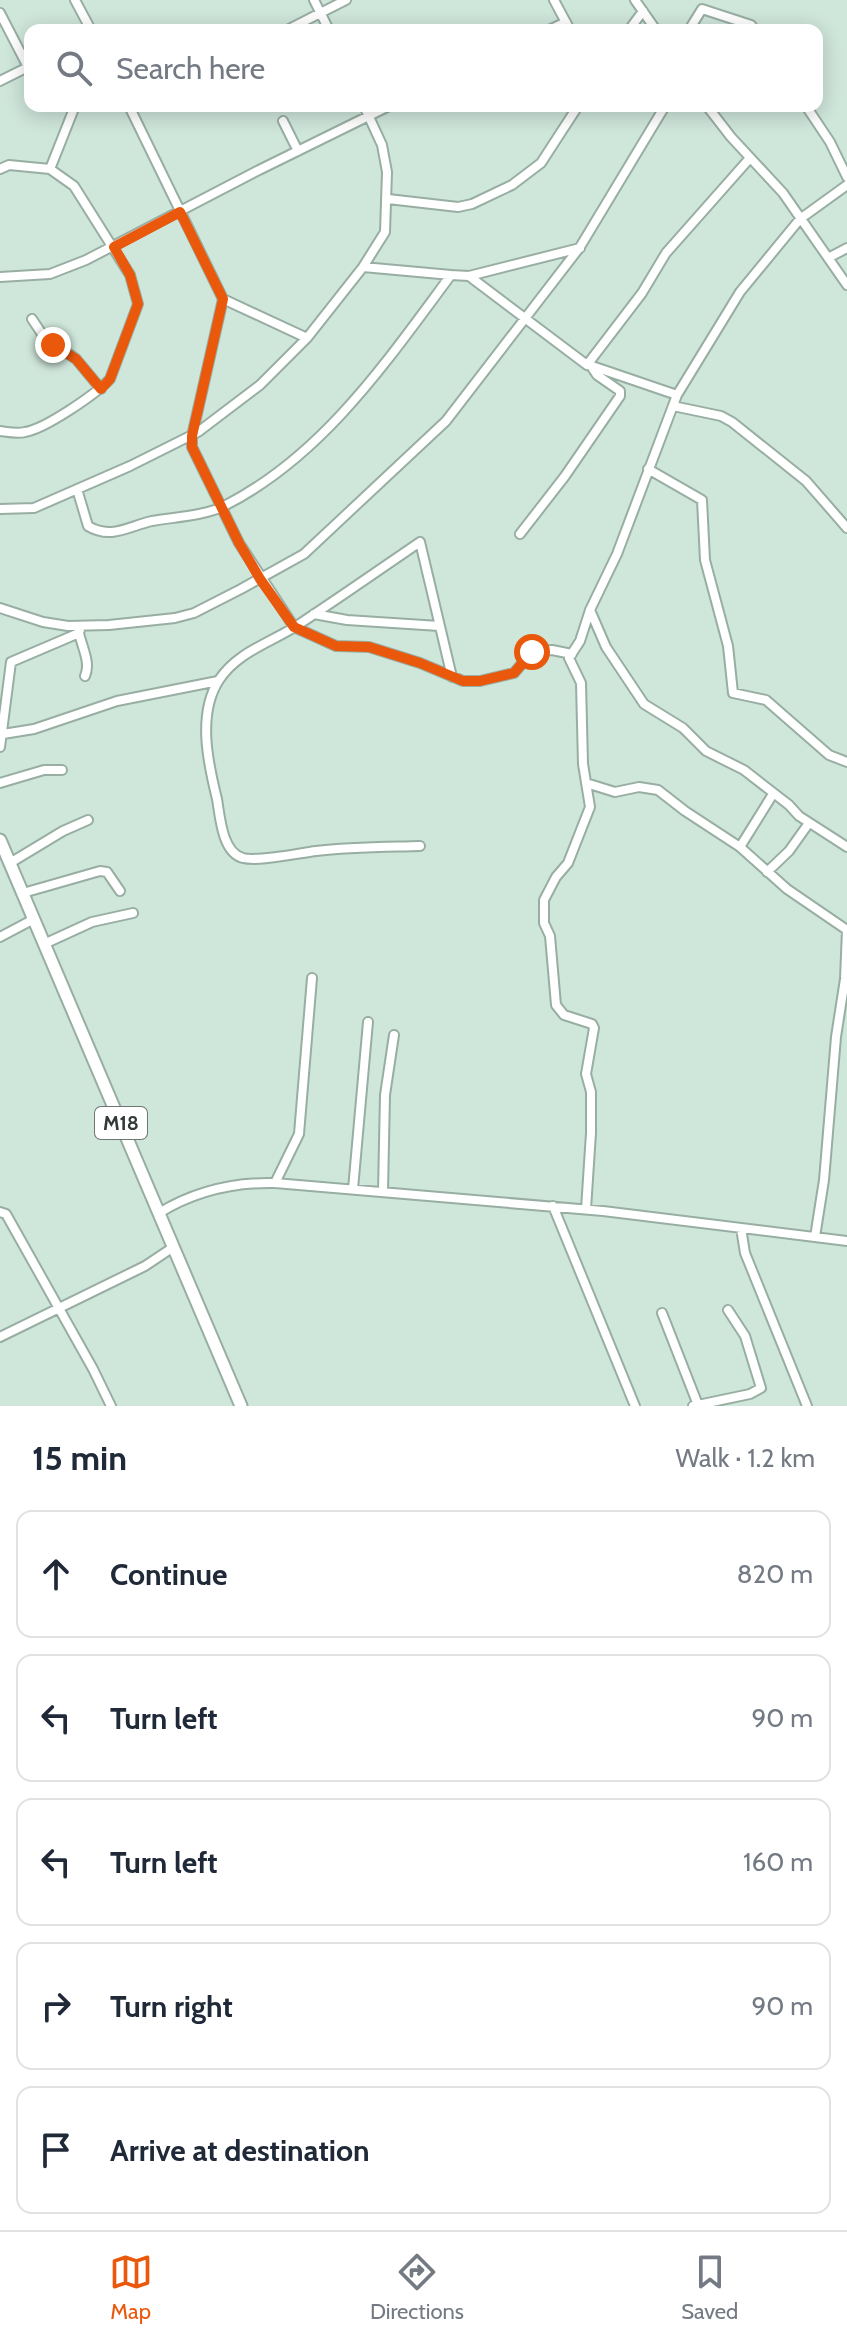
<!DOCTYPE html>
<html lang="en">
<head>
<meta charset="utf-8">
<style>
  body { margin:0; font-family:Cabin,sans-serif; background:#f2f2f3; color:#1f2937 }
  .stop { position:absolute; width:24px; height:24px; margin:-18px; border:6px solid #ea580c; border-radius:50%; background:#fff }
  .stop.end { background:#ea580c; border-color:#fff; box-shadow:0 2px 8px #0008 }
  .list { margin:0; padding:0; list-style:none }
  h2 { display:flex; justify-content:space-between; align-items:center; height:104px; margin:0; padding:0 32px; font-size:34px }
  h2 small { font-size:26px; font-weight:400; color:#747a83 }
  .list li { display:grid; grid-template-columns:52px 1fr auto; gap:24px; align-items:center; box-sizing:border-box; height:128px; margin:0 16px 16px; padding:0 16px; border:2px solid #e0e1e3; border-radius:16px }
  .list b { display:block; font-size:30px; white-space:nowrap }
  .list em { font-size:26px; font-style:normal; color:#747a83 }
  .icon { flex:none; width:44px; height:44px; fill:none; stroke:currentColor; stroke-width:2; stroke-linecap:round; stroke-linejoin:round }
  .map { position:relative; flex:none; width:847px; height:1406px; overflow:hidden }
  .search { position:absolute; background:#fff; box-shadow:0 4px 20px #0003; left:24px; right:24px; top:24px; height:88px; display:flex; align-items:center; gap:20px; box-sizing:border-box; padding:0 28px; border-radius:16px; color:#747a83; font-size:30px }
  .sheet { height:824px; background:#fff }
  nav { display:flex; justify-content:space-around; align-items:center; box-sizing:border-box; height:112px; border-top:2px solid #e0e1e3; background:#fff; font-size:22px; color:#747a83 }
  nav a { display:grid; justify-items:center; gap:4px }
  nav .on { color:#ea580c }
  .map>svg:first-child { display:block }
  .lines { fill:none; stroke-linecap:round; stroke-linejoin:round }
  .minor-casing { stroke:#98aea3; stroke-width:12 }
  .major-casing { stroke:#98aea3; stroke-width:15 }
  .minor { stroke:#fff; stroke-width:8 }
  .major { stroke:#fff; stroke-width:11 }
  .route { stroke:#ea580c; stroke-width:10 }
  .labels { text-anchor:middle; stroke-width:8; stroke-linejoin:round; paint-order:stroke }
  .shield { fill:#fff; stroke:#6f7572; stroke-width:2 }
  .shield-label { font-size:20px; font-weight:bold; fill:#313a36 }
</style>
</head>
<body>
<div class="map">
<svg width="847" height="1406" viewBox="0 0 847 1406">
  <rect width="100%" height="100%" fill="#cfe6db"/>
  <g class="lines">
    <g class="minor-casing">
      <path id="minor" d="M75 0 91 30
        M314 0 329 30
        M554 0 570 30
        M635 0 656 30
        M0 13 28 67
        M287 30 346 0
        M549 30 566 22
        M629 30 643 11
        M689 30 702 9 751 25 755 30
        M0 81 30 66
        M129 106 223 299 192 436V447L239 543 294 627 336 646 369 647 420 663 463 681H480L514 673 532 652 552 650 572 654
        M707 106 731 137 783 193 847 285
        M806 106 830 142 847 177
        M283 121 298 151
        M0 169 9 165 50 169 74 186 130 275 138 304 110 379C96 394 45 429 25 432 17 434 8 432 0 431
        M50 169 75 106
        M388 199 458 207 472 204 512 185 541 163 578 106
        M828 258 847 248
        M451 275 469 276 587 365 642 293 666 253 750 158
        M469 276 580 248
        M0 277 50 274 86 260 259 170 389 106
        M223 299 307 338
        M32 319 44 337 76 359 101 389
        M592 366 677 395
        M673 406 721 416 732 422 806 481 847 528
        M648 469 702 500 705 560 728 646 733 693 766 700 829 755 847 762
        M77 489 88 526C111 540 129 526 152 521 175 517 204 516 224 506 323 456 387 361 451 275L363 267
        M0 509 34 508 130 466 198 432 260 385 307 338 363 267 385 232 387 172 382 145 364 106
        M520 534 565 476 620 396V391L597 375 591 366
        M0 608 43 622 68 626 109 625 175 618 194 613 241 589 304 554 446 421 580 247 665 106
        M590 610 606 647 644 704 683 728 706 751 744 770 789 805 799 816 847 847
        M314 614 347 620 439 626
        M79 633C82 647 91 663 85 676
        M3 734 34 729 117 701 218 681
        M0 747 11 662 79 633 81 626
        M0 783 44 770H62
        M586 783 615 792 639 787 658 790 685 811 740 847 787 889 847 930
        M420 846C386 847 350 847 316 851 299 853 258 862 243 858 222 853 220 816 217 799 208 763 197 714 219 680 237 652 272 642 298 625 339 598 379 570 420 542L452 677
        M740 847 773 794
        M10 863 63 831 88 820
        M767 872 789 851 809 823
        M23 893 100 871 107 872 120 891
        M0 937 34 919
        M44 944 92 922 133 913
        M275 1183 299 1134 312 978
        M353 1189 368 1022
        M383 1191 385 1095 394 1035
        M553 1206 635 1406
        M586 1209 591 1133V1092L586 1074 594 1028 592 1024 564 1015 556 1005 550 936 544 923V900L556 877 568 863 590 807 583 764 581 683 569 658 580 641 590 610 617 554 677 395 740 292 800 219 847 185
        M0 1212 6 1214 93 1369 111 1406
        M159 1213C195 1191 233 1182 275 1183L603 1211 847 1241
        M741 1228 745 1253 807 1406
        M815 1237 824 1180 836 1037 845 979 847 930
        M662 1313 698 1405
        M0 1337 145 1266 172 1248
        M693 1406 750 1394 761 1388 745 1336 728 1310"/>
    </g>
    <g class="major-casing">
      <path id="major" d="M0 840 241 1406"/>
    </g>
    <use href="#minor" class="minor"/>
    <use href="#major" class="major"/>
  </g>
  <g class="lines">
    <path class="route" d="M53 345 76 359 101 389 110 379 138 304 130 275 114 247 180 212 223 299 192 436V447L239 543 260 579 294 627 336 646 369 647 420 663 463 681H480L514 673 532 652"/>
  </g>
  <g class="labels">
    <rect class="shield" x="95" y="1107" width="52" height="32" rx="6"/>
    <g class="shield-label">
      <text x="121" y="1130">M18</text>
    </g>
  </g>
</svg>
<div class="stop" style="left:532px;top:652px"></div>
<div class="stop end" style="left:53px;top:345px"></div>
<div class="search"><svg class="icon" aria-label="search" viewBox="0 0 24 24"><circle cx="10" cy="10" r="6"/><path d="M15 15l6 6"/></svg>Search here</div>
</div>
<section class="sheet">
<h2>15 min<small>Walk · 1.2 km</small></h2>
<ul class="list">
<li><svg class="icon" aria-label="ahead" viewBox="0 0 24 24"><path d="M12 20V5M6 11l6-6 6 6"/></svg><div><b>Continue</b></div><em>820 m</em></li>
<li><svg class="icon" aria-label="left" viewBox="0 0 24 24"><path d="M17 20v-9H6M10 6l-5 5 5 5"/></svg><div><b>Turn left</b></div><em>90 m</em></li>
<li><svg class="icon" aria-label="left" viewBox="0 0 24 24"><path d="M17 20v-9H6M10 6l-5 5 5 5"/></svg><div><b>Turn left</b></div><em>160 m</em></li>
<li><svg class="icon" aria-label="right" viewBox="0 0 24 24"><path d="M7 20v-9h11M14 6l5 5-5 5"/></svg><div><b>Turn right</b></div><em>90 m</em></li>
<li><svg class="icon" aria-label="arrive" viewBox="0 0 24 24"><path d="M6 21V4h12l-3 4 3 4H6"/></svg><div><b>Arrive at destination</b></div></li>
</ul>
</section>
<nav>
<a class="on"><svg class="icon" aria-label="map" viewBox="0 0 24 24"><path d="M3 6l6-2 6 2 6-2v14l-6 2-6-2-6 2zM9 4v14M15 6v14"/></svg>Map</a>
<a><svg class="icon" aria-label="directions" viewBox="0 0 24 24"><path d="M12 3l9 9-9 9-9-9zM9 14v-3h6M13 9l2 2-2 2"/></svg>Directions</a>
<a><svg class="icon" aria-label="saved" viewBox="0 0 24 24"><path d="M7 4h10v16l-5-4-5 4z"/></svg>Saved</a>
</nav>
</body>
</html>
